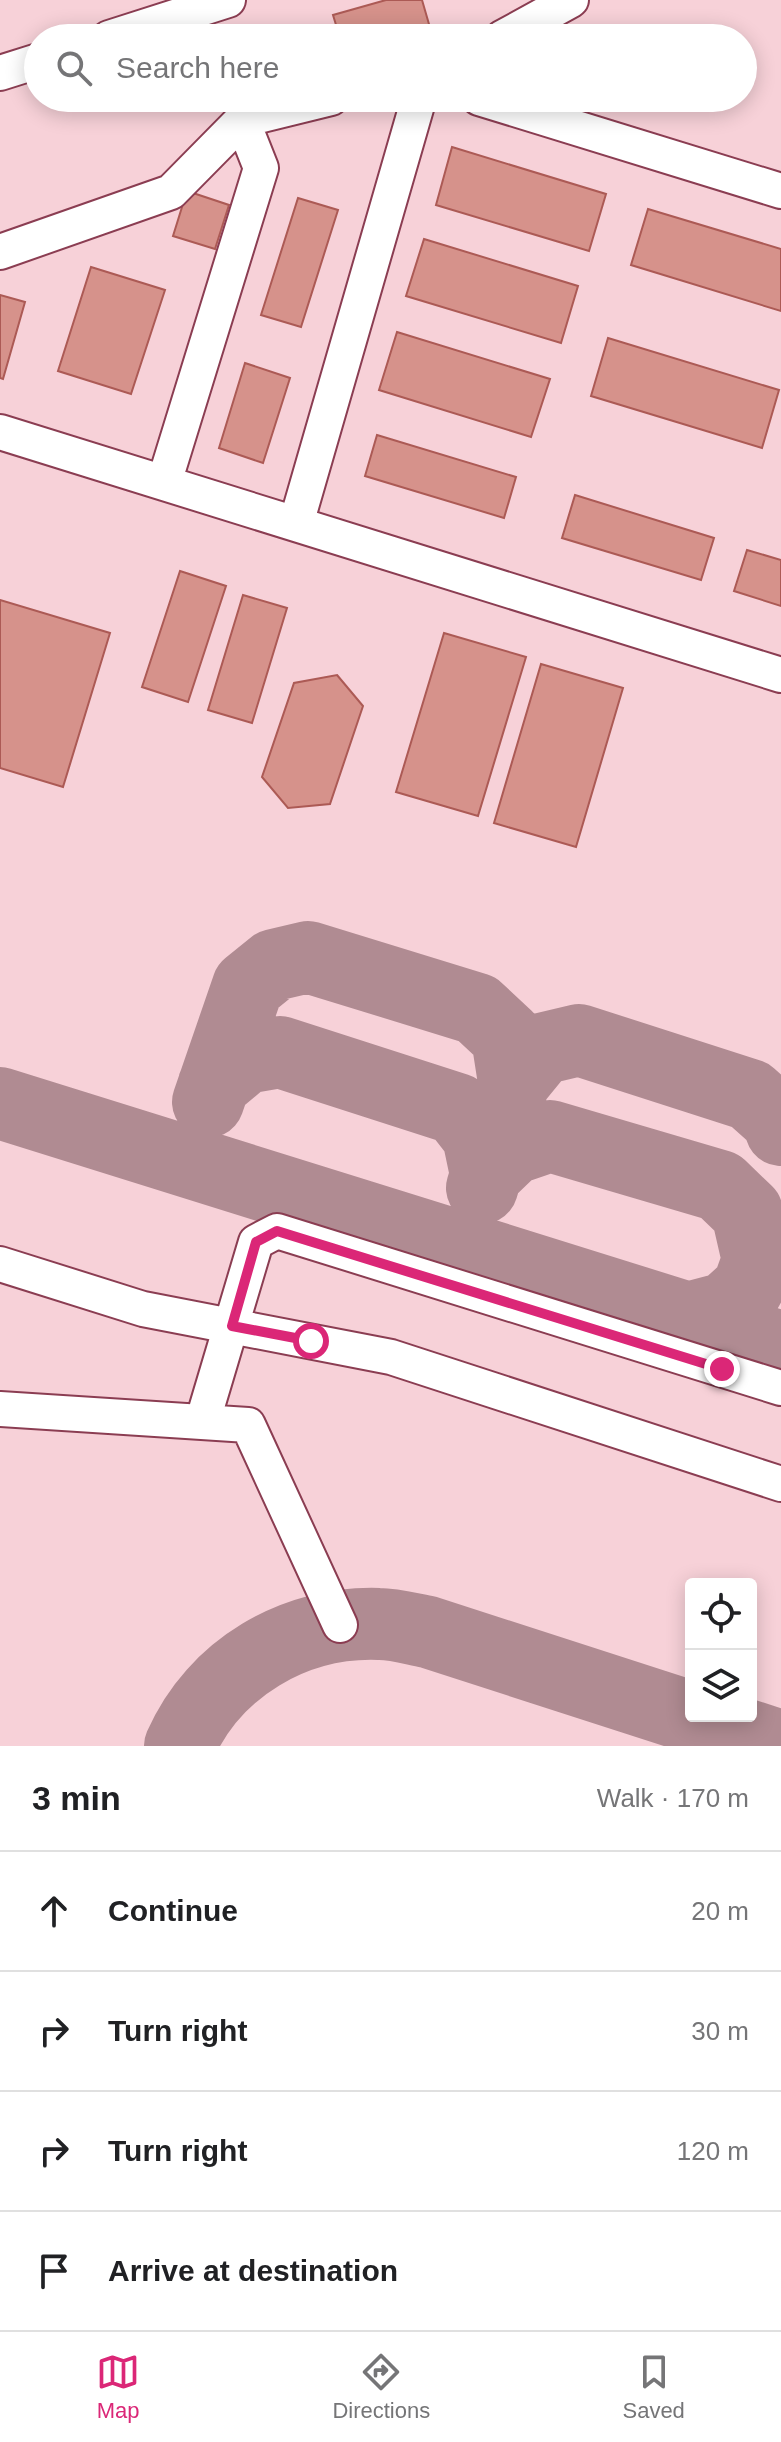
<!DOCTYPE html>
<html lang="en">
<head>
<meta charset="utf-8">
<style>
  body { margin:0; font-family:Helvetica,sans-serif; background:#f6f6f6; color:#202124 }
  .controls { position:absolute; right:24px; bottom:24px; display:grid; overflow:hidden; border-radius:8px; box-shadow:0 4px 20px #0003 }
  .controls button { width:72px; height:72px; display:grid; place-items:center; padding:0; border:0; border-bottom:2px solid #e0e0e0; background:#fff; color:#202124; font:40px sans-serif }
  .stop { position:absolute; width:24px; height:24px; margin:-18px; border:6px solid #db2777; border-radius:50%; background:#fff }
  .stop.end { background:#db2777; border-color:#fff; box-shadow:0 2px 8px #0008 }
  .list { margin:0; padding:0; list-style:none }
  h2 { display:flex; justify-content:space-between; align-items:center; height:104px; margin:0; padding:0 32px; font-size:34px }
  h2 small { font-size:26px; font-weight:400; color:#757577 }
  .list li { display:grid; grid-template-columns:52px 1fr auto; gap:24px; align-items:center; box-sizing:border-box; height:120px; padding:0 32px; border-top:2px solid #e0e0e0 }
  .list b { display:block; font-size:30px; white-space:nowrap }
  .list em { font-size:26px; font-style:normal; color:#757577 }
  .icon { flex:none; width:44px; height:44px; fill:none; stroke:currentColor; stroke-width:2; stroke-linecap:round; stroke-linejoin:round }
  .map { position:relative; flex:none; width:781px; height:1746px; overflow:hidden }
  .search { position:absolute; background:#fff; box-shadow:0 4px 20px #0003; left:24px; right:24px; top:24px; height:88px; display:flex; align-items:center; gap:20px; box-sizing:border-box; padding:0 28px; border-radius:44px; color:#757577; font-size:30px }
  .sheet { height:584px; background:#fff }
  nav { display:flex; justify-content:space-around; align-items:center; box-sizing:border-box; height:112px; border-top:2px solid #e0e0e0; background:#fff; font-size:22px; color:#757577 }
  nav a { display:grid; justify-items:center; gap:4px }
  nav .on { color:#db2777 }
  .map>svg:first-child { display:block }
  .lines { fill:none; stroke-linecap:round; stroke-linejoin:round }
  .taxiway { stroke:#b08b92; stroke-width:72 }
  .building { fill:#d6928b; stroke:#ac5a55; stroke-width:2 }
  .minor-casing { stroke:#8b3d52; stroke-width:38 }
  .minor { stroke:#fff; stroke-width:34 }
  .route { stroke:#db2777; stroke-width:10 }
</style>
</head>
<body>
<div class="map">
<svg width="781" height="1746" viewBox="0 0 781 1746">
  <rect width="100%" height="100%" fill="#f7d1d8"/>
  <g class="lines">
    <path class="taxiway" d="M514 1082 541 1049 579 1040 750 1095 778 1120 781 1130
      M214 1084 245 1058 280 1052 457 1109 478 1136 486 1174 512 1149 550 1136 720 1186 747 1212 758 1260 748 1288 726 1308 688 1318
      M208 1102 248 986 274 965 308 957 477 1009 507 1037 514 1082 482 1188
      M0 1103 781 1347
      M180 1746C214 1668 295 1621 379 1624 395 1624 412 1629 428 1632L781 1746"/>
  </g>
  <path class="building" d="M386 0H422L433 38H340L333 15Z
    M163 98H202L166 109Z
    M452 147 606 194 589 251 436 205Z
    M187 191 229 205 215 249 173 236Z
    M298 198 338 210 301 327 261 315Z
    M648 209 781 249V311L631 265Z
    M424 239 578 286 561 343 406 296Z
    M91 267 165 290 131 394 58 371Z
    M0 295 25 302 3 379 0 378Z
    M397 332 550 379 531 437 379 390Z
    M608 338 779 390 762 448 591 396Z
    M245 363 290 378 263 463 219 448Z
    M377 435 516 477 504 518 365 476Z
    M575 495 714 538 701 580 562 538Z
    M747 550 781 560V606L734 591Z
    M180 571 226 586 188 702 142 687Z
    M243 595 287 608 252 723 208 710Z
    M0 600 110 633 63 787 0 768Z
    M444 633 526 657 478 816 396 792Z
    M541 664 623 688 576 847 494 823Z
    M337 675 363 706 330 804 288 808 262 777 294 683Z"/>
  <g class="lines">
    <g class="minor-casing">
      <path id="minor" d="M109 38 228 0
        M502 38 571 0
        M0 73 38 61
        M479 98 781 191
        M0 252 171 192 242 120 331 98
        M0 432 781 675
        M164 483 261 168 242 120
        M296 524 419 98
        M0 1264 143 1309 391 1357 781 1484
        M0 1409 248 1425 340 1625
        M203 1420 256 1242 277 1231 781 1388"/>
    </g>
    <use href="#minor" class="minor"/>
  </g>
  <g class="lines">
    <path class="route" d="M311 1341 232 1326 256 1242 277 1231 722 1369"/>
  </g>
</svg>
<div class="controls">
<button><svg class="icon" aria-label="locate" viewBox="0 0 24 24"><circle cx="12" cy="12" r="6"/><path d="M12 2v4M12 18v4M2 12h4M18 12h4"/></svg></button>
<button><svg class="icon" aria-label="layers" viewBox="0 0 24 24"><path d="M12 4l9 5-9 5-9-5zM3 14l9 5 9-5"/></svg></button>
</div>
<div class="stop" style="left:311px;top:1341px"></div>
<div class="stop end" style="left:722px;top:1369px"></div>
<div class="search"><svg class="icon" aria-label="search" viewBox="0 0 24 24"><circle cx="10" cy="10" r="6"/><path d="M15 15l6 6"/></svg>Search here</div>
</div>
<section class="sheet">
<h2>3 min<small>Walk · 170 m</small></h2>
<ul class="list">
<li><svg class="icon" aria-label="ahead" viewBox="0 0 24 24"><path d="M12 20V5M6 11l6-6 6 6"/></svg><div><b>Continue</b></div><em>20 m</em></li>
<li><svg class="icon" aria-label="right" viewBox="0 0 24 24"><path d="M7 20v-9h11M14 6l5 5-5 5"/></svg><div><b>Turn right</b></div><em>30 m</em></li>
<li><svg class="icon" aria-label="right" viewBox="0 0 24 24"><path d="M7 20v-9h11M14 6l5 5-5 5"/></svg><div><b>Turn right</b></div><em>120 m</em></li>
<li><svg class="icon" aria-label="arrive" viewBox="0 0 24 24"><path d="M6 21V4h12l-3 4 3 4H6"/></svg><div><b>Arrive at destination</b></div></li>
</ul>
</section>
<nav>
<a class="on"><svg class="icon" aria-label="map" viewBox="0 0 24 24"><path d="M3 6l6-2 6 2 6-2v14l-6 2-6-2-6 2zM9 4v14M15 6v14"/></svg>Map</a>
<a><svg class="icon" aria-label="directions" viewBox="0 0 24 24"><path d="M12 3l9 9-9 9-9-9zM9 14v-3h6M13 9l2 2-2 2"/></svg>Directions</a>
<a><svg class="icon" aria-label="saved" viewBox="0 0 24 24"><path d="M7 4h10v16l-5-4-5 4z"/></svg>Saved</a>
</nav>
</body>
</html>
